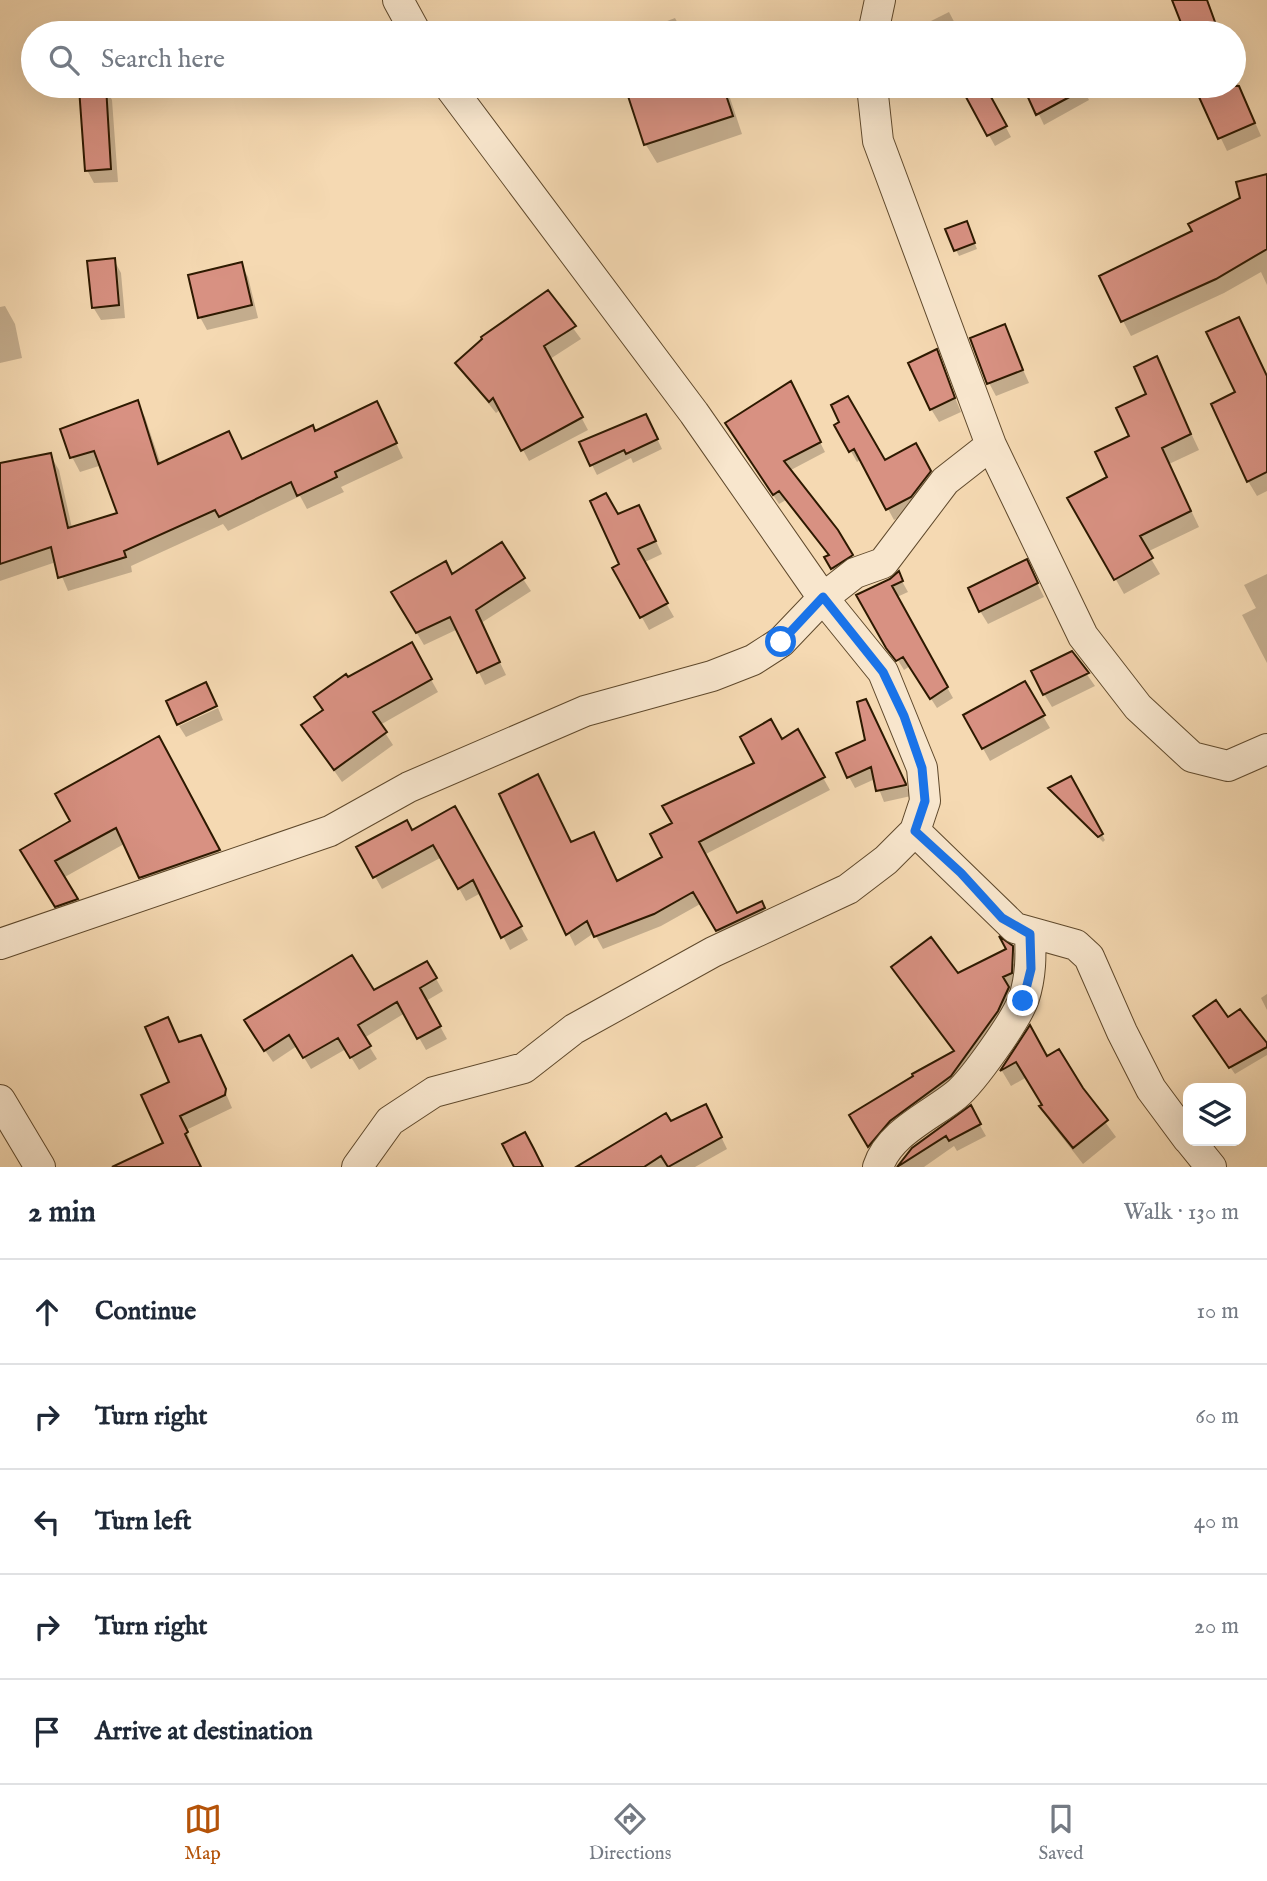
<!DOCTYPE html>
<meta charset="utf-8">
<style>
:root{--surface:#fff;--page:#f6f6f7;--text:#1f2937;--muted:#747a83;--line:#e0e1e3;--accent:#b45309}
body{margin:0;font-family:"IM FELL English",serif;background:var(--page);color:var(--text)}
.controls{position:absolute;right:21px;bottom:21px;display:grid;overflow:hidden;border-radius:14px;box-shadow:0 7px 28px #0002}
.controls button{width:63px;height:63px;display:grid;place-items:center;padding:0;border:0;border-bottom:2px solid var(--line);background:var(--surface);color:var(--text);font:35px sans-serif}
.stop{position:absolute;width:21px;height:21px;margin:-16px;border:5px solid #1a73e8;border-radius:50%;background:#fff}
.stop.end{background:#1a73e8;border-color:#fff;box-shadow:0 2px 7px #0008}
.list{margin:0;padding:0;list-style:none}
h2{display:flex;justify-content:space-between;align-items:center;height:91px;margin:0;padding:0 28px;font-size:30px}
h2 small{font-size:23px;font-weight:400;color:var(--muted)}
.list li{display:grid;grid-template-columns:46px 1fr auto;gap:21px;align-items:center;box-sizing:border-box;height:105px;padding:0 28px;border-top:2px solid var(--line)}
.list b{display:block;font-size:26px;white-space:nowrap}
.list em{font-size:23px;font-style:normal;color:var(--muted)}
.icon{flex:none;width:38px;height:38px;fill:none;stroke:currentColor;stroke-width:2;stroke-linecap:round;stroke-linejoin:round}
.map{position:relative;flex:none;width:1267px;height:1167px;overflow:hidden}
.search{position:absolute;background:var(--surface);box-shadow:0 7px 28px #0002;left:21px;right:21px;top:21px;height:77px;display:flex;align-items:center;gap:18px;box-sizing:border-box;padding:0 24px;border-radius:38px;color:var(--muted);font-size:26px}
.sheet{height:616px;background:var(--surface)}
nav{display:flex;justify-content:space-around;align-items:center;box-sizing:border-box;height:98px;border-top:2px solid var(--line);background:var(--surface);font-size:19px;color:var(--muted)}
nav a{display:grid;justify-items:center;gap:4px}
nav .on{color:var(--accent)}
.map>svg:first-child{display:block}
</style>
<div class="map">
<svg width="1267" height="1167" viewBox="0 0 1267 1167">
<rect width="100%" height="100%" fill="#f5d9b2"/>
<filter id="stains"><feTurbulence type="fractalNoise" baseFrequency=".00286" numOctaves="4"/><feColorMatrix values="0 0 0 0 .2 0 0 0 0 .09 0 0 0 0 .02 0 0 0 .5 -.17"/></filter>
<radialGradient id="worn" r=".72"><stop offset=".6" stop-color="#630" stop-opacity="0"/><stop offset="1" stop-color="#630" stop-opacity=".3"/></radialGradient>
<!-- shadow -->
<path fill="#0003" d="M949 12 960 33H927L923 25Z
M675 18 683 33H636Z
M1234 74 1261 136 1227 151 1196 86H1234Z
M653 86H726L742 134 657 163 646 145 629 94Z
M962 86H984L1011 137 995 146Z
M1044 86H1082L1089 100 1044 125 1029 94Z
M105 87 112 100 118 182 94 183 87 170Z
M1267 176V285L1261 272 1224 293 1131 336 1123 321 1194 232 1242 199Z
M969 229 977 249 959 256 956 250Z
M114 260 121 273 125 318 101 320 93 307Z
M241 264 248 277 258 318 207 330 200 317Z
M547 293 581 339 550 359 588 430 529 461 501 409 496 413 457 364Z
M5 306 15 324 22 358 0 363V307Z
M1004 327 1029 383 996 396 989 383Z
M936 352 961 412 939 422 931 409Z
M1156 358 1199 450 1169 464 1199 527 1147 552 1160 574 1124 594 1070 498 1109 478 1131 437 1148 395Z
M1267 387V491L1257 496 1248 481Z
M795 393 825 452 789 471 837 531 857 566 838 578 827 558 830 556 786 500 779 504 732 433Z
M137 403 145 417 161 465 243 460 315 433 384 417 403 458 341 487 344 492 307 509 300 496 228 531 223 524 131 566 132 572 68 591 56 562 0 581V465L50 455 59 470 72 528 119 514 102 465 80 472 72 457Z
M842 422 885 462 922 456 936 483 917 508 894 520 861 459 857 462 836 425Z
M651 426 662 449 633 463 631 458 597 475 592 465Z
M617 517 646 520 662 554 643 563 674 617 649 630 614 568 622 564Z
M898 574 908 592 897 597 953 698 937 708 910 666 904 670 858 595Z
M1267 574V663L1242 615 1256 608 1244 585Z
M1033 575 1044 597 988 624 980 611Z
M453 576 523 579 531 591 481 623 506 675 485 685 458 629 424 645 393 593Z
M411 644 438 692 380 725 393 745 342 782 303 726 324 711 347 679Z
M1072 653 1095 686 1052 707 1044 694Z
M1024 684 1050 728 990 761 965 716Z
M218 708 223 720 186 737 179 726Z
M872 712 911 796 884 802 875 779 855 788 849 777 839 754 867 741Z
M797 732 830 790 704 855 737 915 761 904 768 916 725 943 702 903 661 926 603 949 594 933 575 946 502 795 571 844 617 883 664 858 674 824Z
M167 754 227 867 150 893 124 844 63 878 85 915 65 922 23 851 72 822Z
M1071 778 1105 840 1103 842 1051 789Z
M455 808 528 940 510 950 481 893 466 901 442 857 382 889 359 848 412 832Z
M1014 952 1020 962 1016 1004 967 1081 878 1160 851 1115 955 1053 893 968 958 975 1010 961 1014 964Z
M427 963 443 991 426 1001 447 1039 426 1050 405 1013 364 1038 377 1059 359 1070 346 1049 311 1069 297 1046 273 1062 253 1033 373 992Z
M1267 994V1010L1261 998Z
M1227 1019 1267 1047V1055L1235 1074 1201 1026Z
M1030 1029 1047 1059 1081 1089 1116 1137 1083 1164 1051 1123 1027 1077 1011 1086 1002 1071Z
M179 1043 208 1051 232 1108 186 1130 200 1167H116L166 1144Z
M970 1108 986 1136 957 1151 954 1146 924 1167H900L914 1149Z
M666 1115 670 1123 712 1118 727 1149 695 1167H580Z"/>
<!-- building -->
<path fill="#d89182" stroke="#2d1900" stroke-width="2" d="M1172 0H1207L1219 33H1185Z
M106 86 111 169 85 171 79 88Z
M649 86H723L733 116 644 145 627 93Z
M960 86H985L1007 126 987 136Z
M1041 86H1090L1036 115 1026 93Z
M1194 86H1239L1255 123 1218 139Z
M1267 174V249L1216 279 1121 322 1099 276 1192 231 1188 224 1240 198 1236 182Z
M967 221 975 243 954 251 945 229Z
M115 258 119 305 92 308 87 261Z
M242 262 252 305 198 318 188 275Z
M548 290 576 326 544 346 583 417 521 451 493 398 489 402 455 363 482 339 481 337Z
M1239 317 1267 376V472L1247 482 1211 404 1235 392 1206 332Z
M1005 324 1023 370 987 384 970 338Z
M937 349 955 398 930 410 908 363Z
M1157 356 1191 434 1162 448 1191 511 1140 536 1153 558 1114 580 1067 498 1107 477 1095 452 1129 436 1116 408 1146 394 1134 367Z
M791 381 821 442 784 461 838 530 853 555 831 569 824 557 829 555 779 491 773 495 725 423Z
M848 396 885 460 916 443 931 471 911 497 886 510 854 449 849 452 834 425 839 422 831 405Z
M138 400 158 464 229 431 242 459 313 425 315 431 377 401 397 443 335 472 337 477 297 496 291 482 219 517 215 510 124 551 126 557 58 578 51 547 0 564V463L51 453 68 528 117 513 94 451 70 458 60 429Z
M646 414 658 439 626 454 624 450 590 466 579 442Z
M606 493 618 514 639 505 656 541 638 549 668 603 640 618 612 568 619 564 590 501Z
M502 542 525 578 476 610 500 662 477 673 450 617 416 633 391 592 446 561 452 574Z
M1027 559 1038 583 979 612 968 588Z
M899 571 903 581 892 586 948 687 930 699 903 657 896 661 886 648 856 595 890 579Z
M412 642 432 679 373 712 387 732 334 770 301 725 323 710 314 697 346 674 348 677Z
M1072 651 1089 673 1043 695 1031 671Z
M1025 681 1045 715 982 749 963 715Z
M206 682 217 706 177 725 166 701Z
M866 699 906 784V785L876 791 871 767 847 778 836 753 865 740 857 702Z
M771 719 782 739 798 729 825 777 699 842 737 913 762 901 765 908 716 931 693 892 654 914 594 937 587 921 566 935 499 794 538 774 571 842 594 832 617 881 662 857 650 834 672 823 662 806 754 763 740 737Z
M159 736 220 850 139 878 116 828 55 861 78 899 55 907 20 850 70 821 55 794Z
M1071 776 1103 834 1098 837 1048 788Z
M455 806 522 926 501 938 473 880 458 889 433 845 373 878 356 847 407 820 412 830Z
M999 936 1013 946V950L1012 973 1003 977 1009 987 998 1011 951 1076 890 1121 868 1147 849 1115 913 1076 912 1074 954 1051 891 967 931 937 958 973 1006 949Z
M352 955 374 990 427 961 437 978 420 988 441 1026 417 1039 397 1002 358 1025 371 1046 350 1058 338 1038 303 1058 289 1035 264 1051 244 1020Z
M1216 1000 1228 1017 1240 1009 1267 1043V1047L1229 1068 1193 1016Z
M168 1017 179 1042 201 1035 226 1089 225 1095 180 1116 188 1132 185 1134 201 1167H112L163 1143 141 1095 169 1082 145 1027Z
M1030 1025 1047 1056 1059 1049 1083 1088 1108 1120 1073 1148 1039 1106 1042 1105 1016 1062 1000 1071Z
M706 1104 722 1137 668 1167 661 1156 644 1167H576L666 1113 671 1121Z
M971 1105 981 1124 949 1141 946 1136 897 1167 912 1148Z
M525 1132 534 1149 543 1167H514L502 1144Z"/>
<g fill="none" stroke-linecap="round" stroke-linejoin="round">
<!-- minor casing -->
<g stroke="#5f492c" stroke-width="32">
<path id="minor" d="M398 0 416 33
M873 33 880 0
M872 86 878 141 991 445 1083 636 1138 707 1192 757 1228 766 1267 749
M915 831 1015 928 1076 945 1089 957 1122 1032 1151 1089 1188 1139
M0 944 330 831 409 787 585 711 712 676 753 660 781 642 823 598 855 573 883 563 945 481 991 445
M0 1100 40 1167
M1190 1141 1211 1167
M357 1167 390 1121 434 1092 524 1068 574 1029 713 952 848 889 886 860 915 831 925 801 922 768 883 672 823 598 694 413 449 86
M878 1167C889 1133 930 1116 956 1095 973 1081 1017 1019 1024 998 1031 976 1031 956 1030 934"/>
</g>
<!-- minor -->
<use href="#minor" stroke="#f8e6cd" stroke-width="30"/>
</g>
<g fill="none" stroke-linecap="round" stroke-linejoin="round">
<!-- route -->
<path stroke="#1a73e8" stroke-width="9" d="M781 642 823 597 883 672 904 716 922 768 925 801 915 831 961 873 1002 918 1030 934 1031 969 1023 1001"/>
</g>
<rect width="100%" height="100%" filter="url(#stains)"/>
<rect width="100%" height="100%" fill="url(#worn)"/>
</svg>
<div class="controls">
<button><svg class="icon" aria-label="layers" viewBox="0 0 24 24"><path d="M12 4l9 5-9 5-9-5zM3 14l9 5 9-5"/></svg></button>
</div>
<div class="stop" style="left:781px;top:642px"></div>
<div class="stop end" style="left:1023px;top:1001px"></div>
<div class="search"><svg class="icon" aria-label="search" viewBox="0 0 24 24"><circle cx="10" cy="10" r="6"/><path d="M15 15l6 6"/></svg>Search here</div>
</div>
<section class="sheet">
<h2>2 min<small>Walk · 130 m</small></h2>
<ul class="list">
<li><svg class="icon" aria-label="ahead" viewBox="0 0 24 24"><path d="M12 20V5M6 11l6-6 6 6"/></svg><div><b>Continue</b></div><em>10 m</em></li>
<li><svg class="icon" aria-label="right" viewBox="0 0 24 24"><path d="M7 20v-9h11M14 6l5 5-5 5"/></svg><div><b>Turn right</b></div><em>60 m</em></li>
<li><svg class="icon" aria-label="left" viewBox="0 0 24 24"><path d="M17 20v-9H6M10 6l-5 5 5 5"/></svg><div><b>Turn left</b></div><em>40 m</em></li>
<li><svg class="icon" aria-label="right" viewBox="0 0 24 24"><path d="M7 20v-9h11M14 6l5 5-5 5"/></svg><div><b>Turn right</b></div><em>20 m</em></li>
<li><svg class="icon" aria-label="arrive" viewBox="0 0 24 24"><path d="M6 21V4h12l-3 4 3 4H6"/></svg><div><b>Arrive at destination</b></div></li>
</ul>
</section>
<nav>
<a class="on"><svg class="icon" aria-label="map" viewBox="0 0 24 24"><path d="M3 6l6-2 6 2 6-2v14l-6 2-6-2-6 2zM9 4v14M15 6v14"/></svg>Map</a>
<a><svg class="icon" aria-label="directions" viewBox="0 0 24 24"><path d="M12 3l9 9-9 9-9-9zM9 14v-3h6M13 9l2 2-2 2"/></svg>Directions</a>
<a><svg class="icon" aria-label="saved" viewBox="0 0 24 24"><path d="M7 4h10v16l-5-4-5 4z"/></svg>Saved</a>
</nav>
